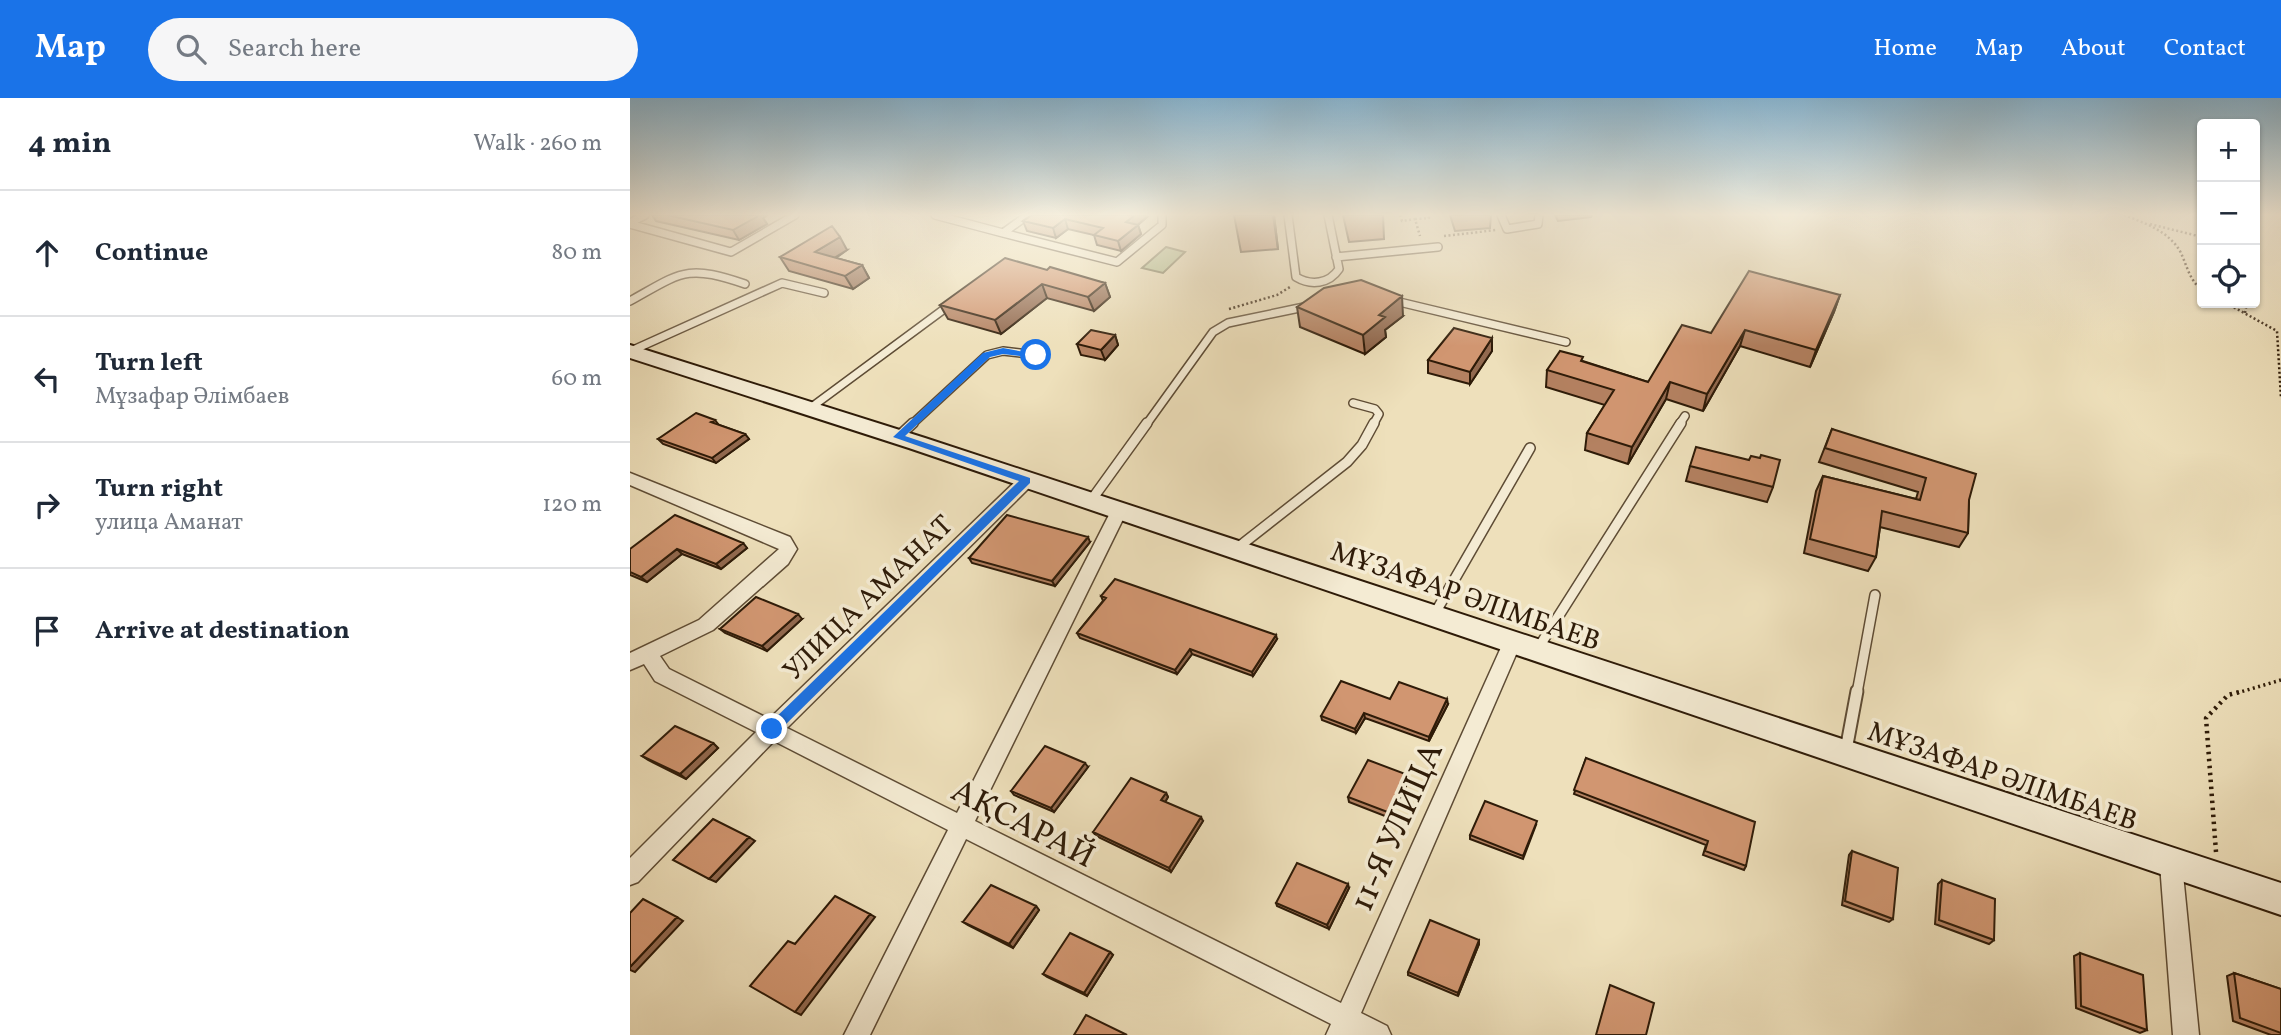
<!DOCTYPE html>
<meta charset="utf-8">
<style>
:root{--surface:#fff;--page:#f6f6f7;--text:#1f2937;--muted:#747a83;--line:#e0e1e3;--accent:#1a73e8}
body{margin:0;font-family:Vollkorn,serif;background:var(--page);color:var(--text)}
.controls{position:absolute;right:21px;top:21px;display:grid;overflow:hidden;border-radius:7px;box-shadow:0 2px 5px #0004}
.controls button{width:63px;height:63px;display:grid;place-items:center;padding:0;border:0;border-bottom:2px solid var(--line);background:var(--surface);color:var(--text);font:35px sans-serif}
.stop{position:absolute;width:21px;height:21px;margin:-16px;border:5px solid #1a73e8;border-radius:50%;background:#fff}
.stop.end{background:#1a73e8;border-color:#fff;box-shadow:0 2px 7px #0008}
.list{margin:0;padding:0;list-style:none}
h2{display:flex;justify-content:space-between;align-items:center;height:91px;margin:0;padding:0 28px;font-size:30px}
h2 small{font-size:23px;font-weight:400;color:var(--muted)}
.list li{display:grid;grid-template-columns:46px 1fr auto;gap:21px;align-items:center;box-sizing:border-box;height:126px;padding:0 28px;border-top:2px solid var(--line)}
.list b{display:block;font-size:26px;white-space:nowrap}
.list p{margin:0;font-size:23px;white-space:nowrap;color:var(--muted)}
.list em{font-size:23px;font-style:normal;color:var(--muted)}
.icon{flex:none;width:38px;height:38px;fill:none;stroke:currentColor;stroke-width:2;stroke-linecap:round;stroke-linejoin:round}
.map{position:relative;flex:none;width:1651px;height:937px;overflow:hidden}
header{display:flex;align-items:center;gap:42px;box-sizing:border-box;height:98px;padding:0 35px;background:var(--accent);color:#fff}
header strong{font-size:33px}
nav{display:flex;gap:38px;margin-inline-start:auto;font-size:24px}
.search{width:490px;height:63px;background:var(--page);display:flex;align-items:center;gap:18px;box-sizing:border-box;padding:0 24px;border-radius:38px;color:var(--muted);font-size:26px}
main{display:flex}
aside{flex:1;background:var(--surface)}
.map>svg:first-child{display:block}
</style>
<header>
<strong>Map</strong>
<div class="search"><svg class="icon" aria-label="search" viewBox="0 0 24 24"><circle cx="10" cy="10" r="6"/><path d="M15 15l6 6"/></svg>Search here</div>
<nav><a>Home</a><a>Map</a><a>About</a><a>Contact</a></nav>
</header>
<main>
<aside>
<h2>4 min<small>Walk · 260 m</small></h2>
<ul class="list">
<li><svg class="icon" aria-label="ahead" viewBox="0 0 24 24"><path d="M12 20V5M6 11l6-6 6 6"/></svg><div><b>Continue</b></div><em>80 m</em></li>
<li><svg class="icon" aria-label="left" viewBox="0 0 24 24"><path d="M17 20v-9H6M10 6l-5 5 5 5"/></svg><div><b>Turn left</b><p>Мұзафар Әлімбаев</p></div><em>60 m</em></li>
<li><svg class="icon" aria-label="right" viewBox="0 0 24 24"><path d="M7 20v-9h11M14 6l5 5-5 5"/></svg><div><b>Turn right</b><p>улица Аманат</p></div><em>120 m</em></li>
<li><svg class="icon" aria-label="arrive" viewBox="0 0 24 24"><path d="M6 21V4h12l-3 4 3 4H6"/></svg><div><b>Arrive at destination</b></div></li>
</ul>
</aside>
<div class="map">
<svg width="1651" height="937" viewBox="0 0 1651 937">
<rect width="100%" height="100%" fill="#eee0bb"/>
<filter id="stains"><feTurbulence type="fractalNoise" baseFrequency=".00286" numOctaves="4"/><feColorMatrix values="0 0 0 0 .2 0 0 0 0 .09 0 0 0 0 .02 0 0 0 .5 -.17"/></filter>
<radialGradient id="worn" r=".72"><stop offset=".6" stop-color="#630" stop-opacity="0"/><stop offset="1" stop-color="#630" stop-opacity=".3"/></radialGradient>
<!-- green -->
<path fill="#b5c393" stroke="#726f4e" stroke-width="2" d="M536 149 555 154 533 175 512 170Z"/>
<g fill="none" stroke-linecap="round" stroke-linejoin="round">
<!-- lane-far2 casing -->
<g stroke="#5e4c35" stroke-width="10">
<path id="lane-far2" d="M305 117 373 135
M398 117 373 135 487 164 532 127V117
M658 117 666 179C681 188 699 186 709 171L698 117
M871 117 877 131 908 126 909 117
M0 125 15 117
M0 126 101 154 165 117
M706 159 808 149
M761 202 936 244
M0 203C52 174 56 166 115 186
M1 253 152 185 194 195
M723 305 745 311 749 316 743 327
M179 311 321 206
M281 327 357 257 373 253 406 257
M516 327 583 234 598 225 679 208
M1049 327 1055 318"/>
</g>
<!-- lane-far1 casing -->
<g stroke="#5e4c35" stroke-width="12">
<path id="lane-far1" d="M268 339 283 325
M460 404 517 325
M606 451 717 364 732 347 744 325
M804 517 900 350
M907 552 1051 325
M1227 595 1245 497"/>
</g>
<!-- lane casing -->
<g stroke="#5e4c35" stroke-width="15">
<path id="lane" d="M1216 652 1227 593"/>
</g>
<!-- street casing -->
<g stroke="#5e4c35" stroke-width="3">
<path id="street" d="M0 375 160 439 167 451 158 466 83 532 30 558 39 571 139 621 391 378H403L405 382 403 386 157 630 327 715 481 413 489 407 495 409 497 413 345 723 711 905 873 545 875 540 882 537 889 540 891 545 731 915 757 928 761 937H696L701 926 336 741 240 937H214L318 732 144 643 8 784 0 787V760L126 634 25 583 14 566 0 572V555L69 522 149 451 0 387Z
M1541 755 1549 758 1552 766 1569 937H1543L1530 766 1533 758Z"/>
</g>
<!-- secondary casing -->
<g stroke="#2e1b08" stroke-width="4">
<path id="secondary" d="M0 247 295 340 1651 785V817L279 350 0 260Z"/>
</g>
<!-- path-far2 -->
<path stroke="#2e1b08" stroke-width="2.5" stroke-dasharray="2 2.5" stroke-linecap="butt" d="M770 117 772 123 785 121 790 138
M1494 117C1515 125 1538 133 1550 153 1557 167 1559 182 1572 192
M785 121 799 120 798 117
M1520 126 1572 139
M814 138 866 132
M1625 153 1628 154 1625 170
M1596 205 1647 233 1651 300
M599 211 647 197 660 189
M1615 215 1617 205"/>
<!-- path-far1 -->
<path stroke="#2e1b08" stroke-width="3.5" stroke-dasharray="2 3.5" stroke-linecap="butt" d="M1607 595 1651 582"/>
<!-- path -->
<path stroke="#2e1b08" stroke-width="4.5" stroke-dasharray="2.5 4.5" stroke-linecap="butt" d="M1586 754 1576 620 1598 597 1613 593"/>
<!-- lane-far2 -->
<use href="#lane-far2" stroke="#f4ebd3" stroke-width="7"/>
<!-- lane-far1 -->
<use href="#lane-far1" stroke="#f4ebd3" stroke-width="9"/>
<!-- lane -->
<use href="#lane" stroke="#f4ebd3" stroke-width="11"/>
<!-- street -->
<use href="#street" fill="#f4ebd3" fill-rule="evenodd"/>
<!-- secondary -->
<use href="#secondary" fill="#f4ebd3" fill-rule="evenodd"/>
</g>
<!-- wall -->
<path fill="#b48161" stroke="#2e1b08" stroke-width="2" d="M22 117H137L133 120 137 126 109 142 26 123Z
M402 117 517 119 508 127 511 136 491 153 467 147 464 137 438 131 426 140 397 133 393 123Z
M604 117H644L648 151 611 154Z
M713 117H753L754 141 719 144Z
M820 117H861L860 130 825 133Z
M925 117H962L961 119 928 123Z
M217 152 206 160 232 167 239 180 223 191 159 173 150 159Z
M417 172 475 185 480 199 464 213 417 200 371 236 318 221 310 207Z
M1210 197 1204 214 1180 269 1110 248 1073 313 1036 301 998 366 955 352 957 335 975 307 916 289 917 272 953 263 1018 284 1081 235Z
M667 209 773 218 755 232 756 239 735 256 670 229Z
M485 237 488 247 475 262 451 257 447 246Z
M862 240V253L840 286 798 275V262Z
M85 322 89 327 115 336 119 341 86 365 33 346 28 341Z
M1202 331 1339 402 1338 435 1329 449 1250 429 1246 459 1238 473 1174 455 1186 393 1193 378 1286 401 1288 394 1189 364Z
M1130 360 1143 389 1137 404 1056 383 1060 368 1119 362Z
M460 444 425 488 342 465 339 460Z
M113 445 117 450 91 471 52 456 17 484 0 477V451Z
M471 498 647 541 623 578 562 556 547 576 450 540 447 535 473 503Z
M172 521 137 553 95 535 90 531Z
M760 601 818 606 799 643 735 620 726 635 692 622 691 618Z
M83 645 88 650 56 681 18 662 12 658Z
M956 660 1116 768 1114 772 1073 757 1076 747 944 696Z
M458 669 424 714 384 697 381 693Z
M779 682 760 720 719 704 718 699Z
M536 695 538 699 535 704 573 723 541 774 466 738 463 734Z
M906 727 893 761 840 741V737Z
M1222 753 1263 821 1259 824 1212 807 1219 757Z
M1312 782 1364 842 1359 846 1305 826 1308 786Z
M719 790 699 831 647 808 646 805Z
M406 808 409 812 383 850 338 827 333 824Z
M849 842V846L828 898 778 877V874Z
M480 854 483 857 457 898 417 879 413 876Z
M1450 855 1517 932 1510 935 1446 910 1444 858Z
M1604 875 1651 891V937H1641L1603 923 1597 878Z"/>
<!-- shaded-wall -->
<path fill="#92694f" stroke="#2e1b08" stroke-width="2" d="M122 117H137L133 120 137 126 109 142 103 132Z
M505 117H516L517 119 499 134 496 124Z
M643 117H644L648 151Z
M435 121 438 131 426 140 423 130Z
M508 127 511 136 491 153 488 143Z
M210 139 217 152 193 167 185 154Z
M232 167 239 180 223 191 215 178Z
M475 185 480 199 464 213 458 199Z
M412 186 417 200 371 236 365 222Z
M1210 197 1204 214 1180 269 1186 252Z
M772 198 773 218 755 232 756 239 735 256 733 237 749 217Z
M1115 232 1110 248 1073 313 1077 296Z
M485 237 488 247 475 262 471 252Z
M862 240V253L840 286V274Z
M1040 284 1036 301 998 366 1002 349Z
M115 336 119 341 86 365 82 360Z
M458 439 460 444 425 488 422 483Z
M113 445 117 450 91 471 86 466Z
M47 451 52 456 17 484 11 479Z
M168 516 172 521 137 553 132 548Z
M646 537 647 541 623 578 622 574Z
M560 551 562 556 547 576 545 572Z
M817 601 818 606 799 643V639Z
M734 615 735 620 726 635 725 631Z
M83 645 88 650 56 681 50 676Z
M455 665 458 669 424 714 421 710Z
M778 677 779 682 760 720V715Z
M536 695 538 699 534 706 531 702Z
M571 719 573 723 541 774 539 770Z
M119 739 125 743 86 784 79 781Z
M718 786 719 790 699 831 697 827Z
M406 808 409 812 383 850 379 846Z
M240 816 245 819 171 917 165 914Z
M47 819 53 823 5 874 0 872V869Z
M849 842V846L828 898V895Z
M480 854 483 857 457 898 454 895Z"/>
<!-- building -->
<path fill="#d19671" stroke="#2e1b08" stroke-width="2" d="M37 117H130L103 132Z
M402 117H505L496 124 508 127 488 143 464 137 473 130 435 121 423 130 393 123Z
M202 128 210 139 185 154 232 167 215 178 150 159Z
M375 160 417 172 420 169 475 185 458 199 412 186 365 222 310 207Z
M1119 173 1210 197 1186 252 1115 232 1077 296 1040 284 1002 349 957 335 984 292 917 272 930 253 953 259 951 263 1018 284 1052 227 1081 235Z
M731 182 772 198 749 217 755 219 733 237 667 209 694 190Z
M824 230 862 240 840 274 798 262Z
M461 232 485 237 471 252 447 246Z
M66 315 85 322 81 324 115 336 82 360 28 341Z
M1202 331 1346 376 1339 402 1338 435 1252 413 1246 459 1180 441 1193 378 1290 402 1296 380 1195 350Z
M1066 349 1119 362 1121 358 1130 360 1131 357 1150 362 1143 389 1060 368Z
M45 417 113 445 86 466 47 451 11 479 0 474V451Z
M377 417 458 439 422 483 339 460Z
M485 481 646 537 622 574 560 551 545 572 447 535 476 500 471 498Z
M126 499 168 516 132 548 90 531Z
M711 583 760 601 769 584 817 601 799 639 734 615 725 631 691 618Z
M45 628 83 645 50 676 12 658Z
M415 648 455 665 421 710 381 693Z
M956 660 1125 724 1116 768 1075 753 1078 743 944 692Z
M738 662 778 677 760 715 718 699Z
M501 680 536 695 531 702 571 719 539 770 463 734Z
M855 703 907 723 893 758 840 737Z
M83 721 119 739 79 781 43 762Z
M1222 753 1268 770 1263 821 1215 803Z
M667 765 718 786 697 827 646 805Z
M1312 782 1365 801 1364 842 1309 822Z
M361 787 406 808 379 846 333 824Z
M205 798 240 816 165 914 120 888 158 843 165 846Z
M13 801 47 819 0 869V815Z
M800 822 849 842 828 895 778 874Z
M440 835 480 854 454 895 413 876Z
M1450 855 1513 877 1517 932 1451 908Z
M1604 875 1651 891V935L1610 920Z
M980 887 1024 905 1016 937H966Z
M456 917 497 937H444Z"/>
<!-- sky -->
<linearGradient id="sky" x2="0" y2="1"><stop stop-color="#89b7d4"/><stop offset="0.47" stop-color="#f7f1e0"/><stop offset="1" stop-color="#f7f1e0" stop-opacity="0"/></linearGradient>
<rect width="1651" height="248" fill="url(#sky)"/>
<!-- route -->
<path fill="#1a73e8" d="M373 250 411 257 406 260 373 256 360 259 275 338 400 380V385L147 635H138V627L389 383 263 339 353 255Z"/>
<g text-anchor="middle" stroke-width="7" stroke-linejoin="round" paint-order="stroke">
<!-- street labels -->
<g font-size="28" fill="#2e1b08" stroke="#f4ebd3">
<text transform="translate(836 497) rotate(19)" y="10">МҰЗАФАР ӘЛІМБАЕВ</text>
<text transform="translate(237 499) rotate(-44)" y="10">УЛИЦА АМАНАТ</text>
<text transform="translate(1373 677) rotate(19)" y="10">МҰЗАФАР ӘЛІМБАЕВ</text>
</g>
<!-- near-street labels -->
<g font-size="33" fill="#2e1b08" stroke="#f4ebd3">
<text transform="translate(394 724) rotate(27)" y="12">АҚСАРАЙ</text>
<text transform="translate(765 728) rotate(-66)" y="12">11-Я УЛИЦА</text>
</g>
</g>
<rect width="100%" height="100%" filter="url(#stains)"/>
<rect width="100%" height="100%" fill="url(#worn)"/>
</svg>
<div class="controls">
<button>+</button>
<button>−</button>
<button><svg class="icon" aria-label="locate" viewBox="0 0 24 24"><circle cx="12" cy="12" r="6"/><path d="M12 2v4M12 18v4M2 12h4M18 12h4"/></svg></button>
</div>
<div class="stop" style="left:406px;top:257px"></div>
<div class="stop end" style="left:142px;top:631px"></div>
</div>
</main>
